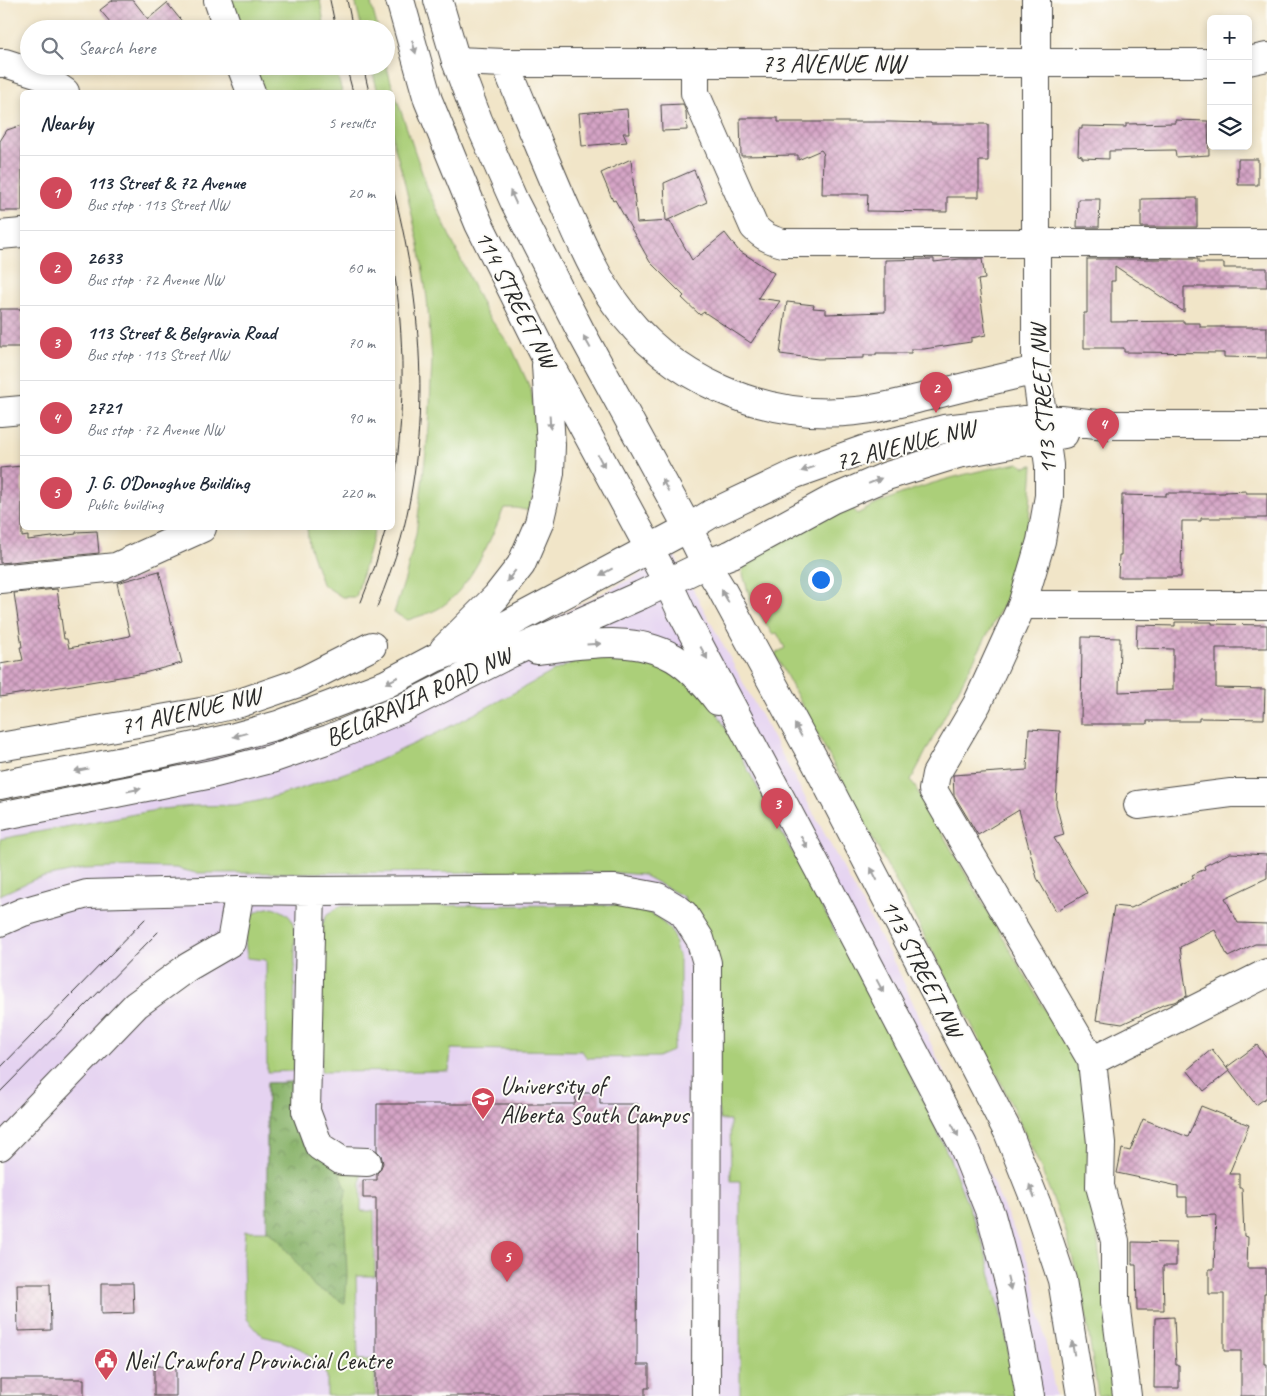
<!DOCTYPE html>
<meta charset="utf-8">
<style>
:root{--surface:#fff;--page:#f2f2f3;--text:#1f2937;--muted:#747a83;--line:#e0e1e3;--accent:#d1495b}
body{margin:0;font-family:Caveat,sans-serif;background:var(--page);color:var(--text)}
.controls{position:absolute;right:15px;top:15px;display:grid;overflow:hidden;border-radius:8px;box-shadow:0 2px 8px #0003}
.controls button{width:45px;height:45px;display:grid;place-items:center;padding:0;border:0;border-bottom:1px solid var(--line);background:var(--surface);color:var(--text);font:25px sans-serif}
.you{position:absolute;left:820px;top:579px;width:18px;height:18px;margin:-12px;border:4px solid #fff;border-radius:50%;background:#1a73e8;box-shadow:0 0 0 8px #1a73e833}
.badge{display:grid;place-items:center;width:32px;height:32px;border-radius:50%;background:var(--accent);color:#fff;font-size:16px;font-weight:700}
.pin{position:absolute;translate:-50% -41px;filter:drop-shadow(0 1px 2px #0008)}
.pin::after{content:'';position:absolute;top:26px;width:18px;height:15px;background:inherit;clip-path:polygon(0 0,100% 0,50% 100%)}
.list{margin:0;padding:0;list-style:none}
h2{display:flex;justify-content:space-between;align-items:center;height:65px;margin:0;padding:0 20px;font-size:21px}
h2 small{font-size:16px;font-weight:400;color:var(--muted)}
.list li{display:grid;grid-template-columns:32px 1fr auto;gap:15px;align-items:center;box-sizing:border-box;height:75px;padding:0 20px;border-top:1px solid var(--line)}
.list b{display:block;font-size:19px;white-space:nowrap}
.list p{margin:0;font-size:16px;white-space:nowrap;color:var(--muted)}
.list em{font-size:16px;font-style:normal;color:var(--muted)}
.icon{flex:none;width:28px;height:28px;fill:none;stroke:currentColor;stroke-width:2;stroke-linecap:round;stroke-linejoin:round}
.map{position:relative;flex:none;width:1267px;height:1396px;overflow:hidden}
.search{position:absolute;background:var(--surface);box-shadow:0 2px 8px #0003;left:20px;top:20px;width:375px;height:55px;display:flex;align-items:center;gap:12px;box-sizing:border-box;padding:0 18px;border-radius:28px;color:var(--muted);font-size:19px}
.panel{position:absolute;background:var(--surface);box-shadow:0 2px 8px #0003;left:20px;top:90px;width:375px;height:440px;border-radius:8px}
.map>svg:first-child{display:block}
</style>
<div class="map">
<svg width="1267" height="1396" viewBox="0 0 1267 1396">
<defs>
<pattern id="forest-crowns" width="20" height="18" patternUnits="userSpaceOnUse" patternTransform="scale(1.25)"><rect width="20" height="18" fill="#88b269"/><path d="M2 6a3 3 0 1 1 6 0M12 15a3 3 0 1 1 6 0" fill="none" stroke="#6f9157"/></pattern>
<pattern id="building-cross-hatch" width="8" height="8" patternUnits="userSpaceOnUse" patternTransform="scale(1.25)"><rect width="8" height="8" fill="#d5a4c6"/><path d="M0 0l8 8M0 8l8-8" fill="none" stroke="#ad86a1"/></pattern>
</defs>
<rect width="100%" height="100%" fill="#fdfcf7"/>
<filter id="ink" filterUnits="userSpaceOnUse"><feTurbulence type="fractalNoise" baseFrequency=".02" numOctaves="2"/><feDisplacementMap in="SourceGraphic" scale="10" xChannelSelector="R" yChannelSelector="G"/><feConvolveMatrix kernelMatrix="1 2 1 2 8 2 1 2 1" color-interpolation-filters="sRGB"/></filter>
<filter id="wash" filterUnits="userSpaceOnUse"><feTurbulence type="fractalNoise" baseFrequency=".0096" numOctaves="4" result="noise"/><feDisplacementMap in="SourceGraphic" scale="20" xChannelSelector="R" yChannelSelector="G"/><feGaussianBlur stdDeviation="1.12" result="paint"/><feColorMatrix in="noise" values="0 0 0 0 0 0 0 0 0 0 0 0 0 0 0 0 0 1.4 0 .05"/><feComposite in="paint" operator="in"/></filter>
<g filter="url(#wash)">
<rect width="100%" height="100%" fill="#f1e5c8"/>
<!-- built -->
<path fill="#e5d3f1" d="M675 556 899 972 1031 1268 1056 1396H0V806L26 802 353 721Z"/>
<!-- green -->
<path fill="#abcf79" stroke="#6b7d52" d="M225 0H320L325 29H235Z
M355 0H370L378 29H362Z
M386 64 391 82 428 190 486 313 512 348 531 390 540 446 530 511 516 508H504C491 539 470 588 441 607 432 613 419 616 408 620L394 613 405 579 416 534 429 427 432 360 427 298 419 245 403 176 393 141 392 92H378L371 66H386Z
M248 66H335L342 92H257Z
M1018 463 1025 467 1033 465 1029 520 1006 599 911 780 1084 1077 1099 1254 1107 1302 1118 1396H1098L1084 1302 1065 1229 1039 1164 993 1065 775 654 785 648 777 633 772 634 749 595 742 571 746 562 754 554 849 503 857 514C908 487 961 474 1018 463Z
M307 528H375L356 597H342L322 584 309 545Z
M605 655 658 662 711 701 844 948 917 1087 950 1159 984 1247 1006 1335 1015 1396H740V1181H731L730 1120H720L684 897 643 875 609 872 196 873 176 868 139 867 84 869 35 879 0 895V839L162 809 193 806 235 805 258 801 300 789 375 762 437 733 480 711 556 670 579 660Z
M616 905 639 909 658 917 673 933 676 949 680 960V1027L672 1051 658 1057 587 1058 582 1051 451 1049 449 1071 321 1072 322 925 327 914 341 906Z
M273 907C290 914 293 917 295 935L294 1071 267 1072 266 960 247 958 245 940 250 916 262 909Z
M293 1082 294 1118 304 1143 361 1172V1211H374L375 1276H356L358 1360H375V1396H327V1376L317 1363 301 1349 282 1341 262 1336 247 1319 244 1303 243 1258 245 1231H267V1083Z"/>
<!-- forest -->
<path fill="url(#forest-crowns)" stroke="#5a6e4a" d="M293 1082 294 1118 304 1143 339 1170 347 1190 344 1201 347 1276 345 1304 333 1296 315 1287 278 1239 267 1231V1083Z"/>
<g id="blocks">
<!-- building -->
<path fill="url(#building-cross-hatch)" d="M113 0H133L148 19 167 3 188 29H116L100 10Z
M683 104 686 112 687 130 662 131 661 105Z
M627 109 629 133H623L627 142 582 146 579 113Z
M740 118H778V122H890L931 123V124H988V161H979V197H947V212L867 211 868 194H822L823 155 824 154 821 150 798 160V155L741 156Z
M1175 120 1208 121 1209 155 1176 157 1175 150 1109 151V159L1082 158V156L1078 155 1079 129H1082V126L1126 127V124L1175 123Z
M22 125V211H0V141L7 130Z
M631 159 637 223 670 221 692 260 725 233 738 250 774 273 758 298 780 301 751 343 704 312 700 315 682 298 684 296 650 262 615 200 613 201 601 173Z
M1238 159H1258V185H1238Z
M694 170 707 202 666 221 664 183Z
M1197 198V227H1141V199Z
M1078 199H1100L1099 227H1077Z
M934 259V262L960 259H982L985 279 978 280 986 335 971 338V342L924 349H911V353H876V355H864V358L818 359 780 354 787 302 814 305 813 308 826 309V314L885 312V260Z
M1087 259H1198V263H1224V268H1267V287H1184V312L1115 266V281H1111V322L1184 321V323H1200V327H1267V358L1224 357V353L1124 352V348H1084V313H1087Z
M0 309H22V347H0Z
M22 466V537L28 536V540L76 534V532L97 531 99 553 0 563V468Z
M1246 491V493H1267V518H1201V521H1182L1181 577H1118L1119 555H1121L1122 495 1166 496V493H1225V492Z
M159 571 165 594H164L182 663 144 673 0 697V664L23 660 20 647H22L14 593 57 589 64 639H67L69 648 130 636 117 583Z
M1175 622H1212V624L1267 625V648H1216V688L1265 689 1264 719 1199 718V721H1147V724H1081L1082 637 1120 638 1119 692 1173 690V649L1136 648 1137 625 1175 626Z
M1029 729 1060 731 1056 804 1064 835 1054 838 1087 893 1056 911 1037 878 1019 810 978 835 954 795 953 775 1027 770Z
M1230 853 1267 855V878L1225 898 1238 923 1267 924V944H1255L1228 957 1215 930 1180 947 1187 996 1174 1002 1165 1004 1122 1024 1096 1020 1114 906 1131 908 1194 878 1192 875 1205 869 1204 866Z
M1257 1045 1267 1058V1097L1256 1105 1227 1067Z
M1212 1049 1229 1071 1204 1091 1187 1070Z
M576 1093H600V1104H638L637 1365H649V1388H645V1396H376V1198H363V1180H377V1173L380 1170 383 1163 381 1155 377 1151V1104H575Z
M1201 1106 1249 1125 1229 1174H1239V1188H1242L1244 1236 1248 1237 1247 1268H1266V1293H1264V1364H1267V1396H1241V1351H1224V1294H1209V1269H1214L1216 1215 1187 1216V1197H1178V1186L1117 1173 1122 1149 1130 1151 1143 1119 1188 1137Z
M1132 1242 1176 1243V1266H1163L1164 1310H1137L1136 1265H1132Z
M101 1283H133L134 1313 101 1314Z
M17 1284H50L51 1330 18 1331Z
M1174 1317 1176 1365H1179V1388H1154L1155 1318Z
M154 1366H176V1396H154Z
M0 1379H84V1396H0Z"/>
</g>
</g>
<g filter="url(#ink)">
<use href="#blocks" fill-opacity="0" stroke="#494743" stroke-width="1"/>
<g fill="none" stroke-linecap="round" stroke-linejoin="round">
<!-- minor casing -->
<g stroke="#494743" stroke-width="30">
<path id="minor" d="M218 0 228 29
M1036 0V370L1049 465V496L1041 541 1022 605 977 704 936 774 933 790 1092 1061 1101 1143 1100 1186 1115 1241V1302L1127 1396
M456 61 505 63H1211
M1248 61 1267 57
M0 63H5L39 74 65 92
M505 63C526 113 546 163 568 213 582 244 595 275 615 303 668 379 764 421 856 411 882 409 908 401 933 395 967 386 1002 378 1036 370
M695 63V93L754 227C763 236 770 240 783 243H1267
M241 66 251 92
M0 235 22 233
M0 412 22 410
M688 528 711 514 795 474 866 449 944 429 1043 418 1106 425H1267
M706 564 732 554 831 500 887 476 958 454 1064 434
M0 579 116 567 202 528
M1022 605H1267
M0 747 201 712 240 703 301 682 372 646
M1138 805 1231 793H1267
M311 891 306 1111 319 1146 342 1161 367 1162
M0 922 23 912 87 894 240 890 311 891 615 889 658 897 678 909 684 914 700 939 707 963 706 1396
M1092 1061 1267 973
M0 1146 136 1005 188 967 231 942 240 890"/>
</g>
<!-- major casing -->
<g stroke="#494743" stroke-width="30">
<path id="major" d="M400 0 428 100 479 224 545 356 668 583 681 611 830 891 963 1145 991 1215 1010 1286 1030 1396
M438 0 456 61 478 120 514 201 581 332 688 528 706 564 722 590 816 763 1008 1132 1037 1205 1062 1280 1081 1396
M444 649 496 597 521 565 539 523 545 497 550 473 551 445 546 365
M537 650C582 645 633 634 674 658 692 669 706 685 718 701
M0 785 159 754 231 738 278 725 386 684 435 658 467 646 688 528
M0 816 212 774 271 759 329 739 401 709 511 653 641 595 706 564"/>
</g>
<!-- minor -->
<use href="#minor" stroke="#fff" stroke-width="28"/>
<!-- major -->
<use href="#major" stroke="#fff" stroke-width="28"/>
<!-- tram -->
<path stroke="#2b2b2b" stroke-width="1" d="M330 0 336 29
M347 0 353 29
M346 66 353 92
M363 66 369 92
M392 258C406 338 405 417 392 497
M361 602 375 566 386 528
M377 607C386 585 394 562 401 539 432 423 422 299 392 184
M0 1068 145 919
M0 1092 158 932"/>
</g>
<!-- one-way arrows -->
<defs><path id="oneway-solid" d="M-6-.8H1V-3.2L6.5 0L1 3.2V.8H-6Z" transform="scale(1.25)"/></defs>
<g fill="#a0a0a0">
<use href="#oneway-solid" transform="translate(414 47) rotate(74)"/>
<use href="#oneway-solid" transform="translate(513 197) rotate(-115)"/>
<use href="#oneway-solid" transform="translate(587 342) rotate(-119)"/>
<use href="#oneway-solid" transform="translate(550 422) rotate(87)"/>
<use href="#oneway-solid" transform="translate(601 461) rotate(62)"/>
<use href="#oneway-solid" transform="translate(808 469) rotate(161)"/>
<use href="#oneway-solid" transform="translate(875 481) rotate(-23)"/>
<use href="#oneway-solid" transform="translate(665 485) rotate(-119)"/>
<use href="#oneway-solid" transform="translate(606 572) rotate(152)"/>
<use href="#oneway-solid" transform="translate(511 576) rotate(128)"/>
<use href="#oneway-solid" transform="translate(725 596) rotate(-119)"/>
<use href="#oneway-solid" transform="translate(594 644) rotate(-4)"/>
<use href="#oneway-solid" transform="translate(704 653) rotate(61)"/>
<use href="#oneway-solid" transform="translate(392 680) rotate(153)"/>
<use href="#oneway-solid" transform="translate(798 730) rotate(-119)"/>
<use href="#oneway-solid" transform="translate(240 735) rotate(165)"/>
<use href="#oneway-solid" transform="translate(81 770) rotate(169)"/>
<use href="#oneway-solid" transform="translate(134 790) rotate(-11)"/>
<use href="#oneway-solid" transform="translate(804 842) rotate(62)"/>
<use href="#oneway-solid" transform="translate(874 874) rotate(-117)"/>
<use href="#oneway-solid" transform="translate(880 986) rotate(62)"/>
<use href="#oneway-solid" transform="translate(955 1130) rotate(62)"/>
<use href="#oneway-solid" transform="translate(1032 1191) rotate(-112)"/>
<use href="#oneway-solid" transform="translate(1009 1283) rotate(76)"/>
<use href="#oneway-solid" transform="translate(1073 1348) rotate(-100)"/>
</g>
</g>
<!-- icons -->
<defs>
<g id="university-pin" transform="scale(1.25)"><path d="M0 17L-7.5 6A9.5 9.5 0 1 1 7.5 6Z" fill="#d1495b" stroke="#fdfcf7"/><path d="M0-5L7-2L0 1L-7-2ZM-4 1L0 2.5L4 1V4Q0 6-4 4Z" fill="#fff"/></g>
<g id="civic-pin" transform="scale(1.25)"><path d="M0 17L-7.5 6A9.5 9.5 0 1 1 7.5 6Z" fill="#d1495b" stroke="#fdfcf7"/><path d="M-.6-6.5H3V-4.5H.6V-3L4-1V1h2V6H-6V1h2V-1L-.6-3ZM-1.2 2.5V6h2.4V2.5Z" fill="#fff"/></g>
</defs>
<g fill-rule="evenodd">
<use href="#university-pin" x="483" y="1099"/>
<use href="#civic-pin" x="106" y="1360"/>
</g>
<g text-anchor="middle" stroke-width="4" stroke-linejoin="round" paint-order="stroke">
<!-- street labels -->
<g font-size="25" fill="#2b2b2b" stroke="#fdfcf7">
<text x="833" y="72">73 AVENUE NW</text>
<text transform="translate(517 299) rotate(63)" y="9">114 STREET NW</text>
<text transform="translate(1042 399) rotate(-94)" y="9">113 STREET NW</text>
<text transform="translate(905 444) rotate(-14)" y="9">72 AVENUE NW</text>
<text transform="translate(418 696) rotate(-25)" y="9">BELGRAVIA ROAD NW</text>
<text transform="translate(190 710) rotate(-13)" y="9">71 AVENUE NW</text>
<text transform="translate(923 968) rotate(63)" y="9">113 STREET NW</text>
</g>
<!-- poi labels -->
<g font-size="25" fill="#2b2b2b" stroke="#fdfcf7" text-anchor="start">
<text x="500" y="1094">University of<tspan x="500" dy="29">Alberta South Campus</tspan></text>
<text x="124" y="1369">Neil Crawford Provincial Centre</text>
</g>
</g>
</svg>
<div class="controls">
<button>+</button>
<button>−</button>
<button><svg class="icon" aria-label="layers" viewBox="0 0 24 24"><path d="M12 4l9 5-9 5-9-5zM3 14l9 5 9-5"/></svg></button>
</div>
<div class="you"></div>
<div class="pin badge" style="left:766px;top:624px">1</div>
<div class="pin badge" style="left:936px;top:413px">2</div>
<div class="pin badge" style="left:777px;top:829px">3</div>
<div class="pin badge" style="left:1103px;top:449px">4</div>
<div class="pin badge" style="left:507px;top:1282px">5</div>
<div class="search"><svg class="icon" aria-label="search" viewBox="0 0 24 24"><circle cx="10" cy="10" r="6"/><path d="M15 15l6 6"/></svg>Search here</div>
<section class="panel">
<h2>Nearby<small>5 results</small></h2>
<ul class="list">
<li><span class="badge">1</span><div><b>113 Street &amp; 72 Avenue</b><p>Bus stop · 113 Street NW</p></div><em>20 m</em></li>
<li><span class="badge">2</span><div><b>2633</b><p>Bus stop · 72 Avenue NW</p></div><em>60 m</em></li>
<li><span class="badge">3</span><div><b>113 Street &amp; Belgravia Road</b><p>Bus stop · 113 Street NW</p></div><em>70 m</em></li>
<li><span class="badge">4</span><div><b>2721</b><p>Bus stop · 72 Avenue NW</p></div><em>90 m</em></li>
<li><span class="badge">5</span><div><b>J. G. O'Donoghue Building</b><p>Public building</p></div><em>220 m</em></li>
</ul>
</section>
</div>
